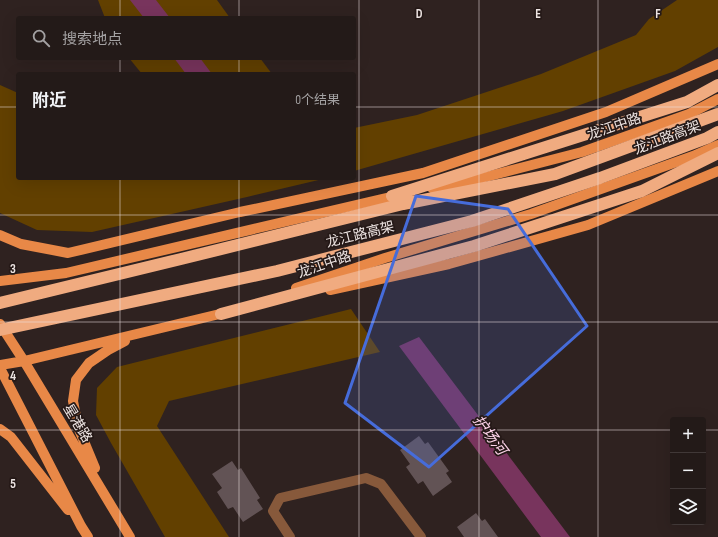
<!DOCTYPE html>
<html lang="zh">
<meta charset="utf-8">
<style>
:root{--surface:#231a18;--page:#2b2321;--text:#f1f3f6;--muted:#a3a1a2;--line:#403837}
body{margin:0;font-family:"Sofia Sans Condensed","Noto Sans SC",sans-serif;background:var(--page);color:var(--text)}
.controls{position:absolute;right:12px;bottom:12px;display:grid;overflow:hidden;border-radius:4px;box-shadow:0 4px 16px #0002}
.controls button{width:36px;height:36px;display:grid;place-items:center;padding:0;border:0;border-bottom:1px solid var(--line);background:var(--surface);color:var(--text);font:20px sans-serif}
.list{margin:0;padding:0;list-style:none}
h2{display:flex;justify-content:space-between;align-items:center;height:52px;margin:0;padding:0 16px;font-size:17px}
h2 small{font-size:13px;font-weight:400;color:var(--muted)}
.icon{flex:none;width:22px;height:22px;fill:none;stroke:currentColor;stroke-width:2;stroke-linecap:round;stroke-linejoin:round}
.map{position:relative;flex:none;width:718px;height:537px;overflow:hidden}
.search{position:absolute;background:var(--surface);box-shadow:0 4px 16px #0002;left:16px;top:16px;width:340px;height:44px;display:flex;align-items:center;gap:10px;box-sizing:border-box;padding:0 14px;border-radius:4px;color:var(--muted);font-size:15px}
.panel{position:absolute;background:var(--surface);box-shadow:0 4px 16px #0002;left:16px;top:72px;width:340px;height:108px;border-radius:4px}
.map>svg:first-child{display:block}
</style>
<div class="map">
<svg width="718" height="537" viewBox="0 0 718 537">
<rect width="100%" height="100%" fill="#2f2220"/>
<!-- green -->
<path fill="#624000" d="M98 0H217L230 18H105Z
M677 0H718V47L675 71 563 111 354 171V128L417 115 541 74 636 35 649 19Z
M129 58H260L272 74H142Z
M0 85 18 93V178H327L247 197 92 232 37 230 0 213Z
M351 309 380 352 169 401 157 426 229 537H165L111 443 96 415 97 388 117 367Z"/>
<!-- water -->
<path fill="#78345d" d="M130 0H156L170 18H144Z
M174 58H200L212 74H186Z
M419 337 570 537H541L399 346Z"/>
<!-- building -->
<path fill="#625355" d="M419 436 425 444 428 442 449 471 446 473 452 482 433 496 423 481 418 484 406 467 410 464 400 450Z
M232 461 238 470 241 468 260 498 257 500 263 509 243 522 233 507 228 509 217 492 222 488 212 474Z
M476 513 482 521 485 519 498 537H464L457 527Z"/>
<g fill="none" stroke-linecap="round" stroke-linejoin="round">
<!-- minor -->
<path stroke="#87593b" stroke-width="10" d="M290 537 273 511 280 498 366 478 381 484 421 537"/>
<!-- major -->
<path stroke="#e88847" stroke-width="10" d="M432 188 474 180 582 152 689 114 718 99
M0 235 21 244 68 253 240 212 423 173 606 112 718 64
M0 281 66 273 399 195
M296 288 385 258 531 214 693 156 718 145
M330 290 449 264 588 225 718 171
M0 324 24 361 130 537
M0 365 24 361 228 312
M0 368 81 526 88 537
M0 429 11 437 68 510
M95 468 78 427 73 401 76 380 89 363 108 350 125 341"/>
<!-- highway -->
<path stroke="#f0ab80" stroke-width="12" d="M392 196 687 102 718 85
M0 303 181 259 403 204 555 174 718 114
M221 314 474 246 642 191 718 153"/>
<!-- highway-bridge -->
<path stroke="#f0ab80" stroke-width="12" d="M0 330 277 271 472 221 600 178 707 138 718 132"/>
</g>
<!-- marked area -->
<path fill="#466cda" fill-opacity="0.2" stroke="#466cda" stroke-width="3" stroke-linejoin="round" d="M416 196 508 209 587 326 429 467 345 403Z"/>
<!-- grid -->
<path fill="none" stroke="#ece3e1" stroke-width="1" stroke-opacity="0.55" d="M120 0V18M239 0V18M359 0V537M479 0V537M598 0V537M120 58V74M239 58V74M0 107H18M354 107H718M120 178V537M239 178V537M0 215H718M0 322H718M0 430H673M703 430H718"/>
<g text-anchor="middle" stroke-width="3.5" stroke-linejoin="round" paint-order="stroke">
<!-- street labels -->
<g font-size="14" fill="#ece3e1" stroke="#251917">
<text transform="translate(614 126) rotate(-19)" y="5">龙江中路</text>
<text transform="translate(667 137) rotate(-21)" y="5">龙江路高架</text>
<text transform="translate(360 234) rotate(-14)" y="5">龙江路高架</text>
<text transform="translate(324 264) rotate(-19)" y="5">龙江中路</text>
<text transform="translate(78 423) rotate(59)" y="5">星港路</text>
</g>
<!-- water labels -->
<g font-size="15" font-style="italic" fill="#fed4ea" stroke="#251917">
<text transform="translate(490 435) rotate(53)" y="5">护场河</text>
</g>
</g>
<g font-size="13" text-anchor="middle" font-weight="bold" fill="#ece3e1" stroke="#251917" stroke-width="3.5" stroke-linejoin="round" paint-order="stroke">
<text x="419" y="18">D</text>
<text x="538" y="18">E</text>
<text x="658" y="18">F</text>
<text x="13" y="273">3</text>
<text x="13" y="380">4</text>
<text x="13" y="488">5</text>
</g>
</svg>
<div class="controls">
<button>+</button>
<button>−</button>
<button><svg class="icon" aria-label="layers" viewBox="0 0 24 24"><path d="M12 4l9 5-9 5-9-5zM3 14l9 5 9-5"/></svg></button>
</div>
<div class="search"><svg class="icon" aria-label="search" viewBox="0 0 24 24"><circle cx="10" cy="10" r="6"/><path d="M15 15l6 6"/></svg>搜索地点</div>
<section class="panel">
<h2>附近<small>0个结果</small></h2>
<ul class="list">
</ul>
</section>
</div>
